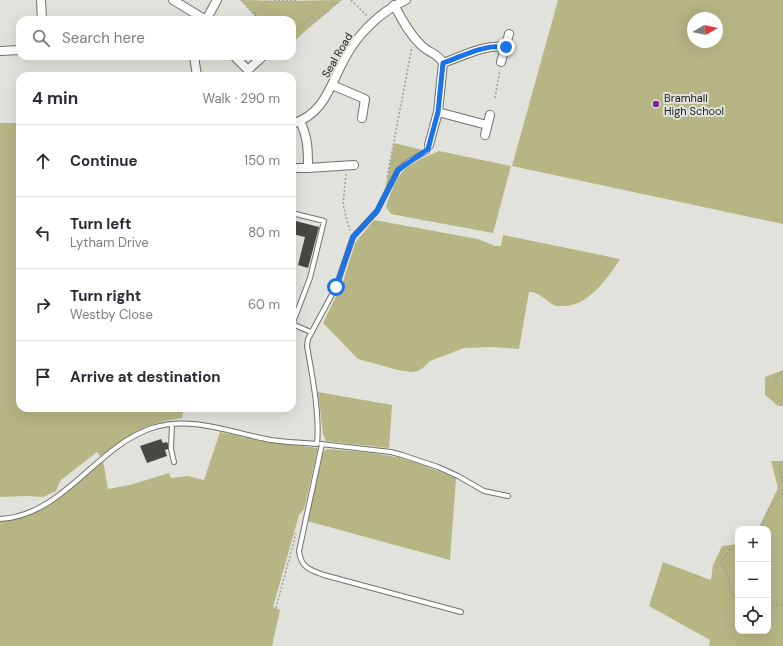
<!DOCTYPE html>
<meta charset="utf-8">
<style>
:root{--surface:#fff;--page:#f2f2f3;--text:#2b2b33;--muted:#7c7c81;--line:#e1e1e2}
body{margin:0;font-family:"DM Sans",sans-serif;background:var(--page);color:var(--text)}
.controls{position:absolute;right:12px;bottom:12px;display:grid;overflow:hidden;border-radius:8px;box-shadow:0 4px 16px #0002}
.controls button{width:36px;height:36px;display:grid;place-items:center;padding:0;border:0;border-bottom:1px solid var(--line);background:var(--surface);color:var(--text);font:20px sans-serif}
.compass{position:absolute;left:687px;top:12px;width:36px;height:36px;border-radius:50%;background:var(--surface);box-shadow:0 4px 16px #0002;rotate:81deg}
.stop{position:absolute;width:12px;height:12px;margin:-9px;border:3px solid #1a73e8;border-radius:50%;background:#fff}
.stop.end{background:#1a73e8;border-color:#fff;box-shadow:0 1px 4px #0008}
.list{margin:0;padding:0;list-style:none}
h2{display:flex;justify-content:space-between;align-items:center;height:52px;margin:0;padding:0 16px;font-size:17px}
h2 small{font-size:13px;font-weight:400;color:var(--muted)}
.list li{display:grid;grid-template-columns:26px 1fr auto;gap:12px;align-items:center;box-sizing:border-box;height:72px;padding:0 16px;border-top:1px solid var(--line)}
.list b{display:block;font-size:15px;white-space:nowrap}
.list p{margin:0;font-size:13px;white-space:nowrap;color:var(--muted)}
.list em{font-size:13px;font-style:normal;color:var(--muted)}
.icon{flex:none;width:22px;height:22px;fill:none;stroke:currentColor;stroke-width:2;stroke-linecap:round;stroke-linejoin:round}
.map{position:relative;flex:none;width:783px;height:646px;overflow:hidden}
.search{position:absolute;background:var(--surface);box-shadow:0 4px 16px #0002;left:16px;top:16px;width:280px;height:44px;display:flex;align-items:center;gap:10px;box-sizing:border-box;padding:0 14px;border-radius:12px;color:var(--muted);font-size:15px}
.panel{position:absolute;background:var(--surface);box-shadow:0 4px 16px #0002;left:16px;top:72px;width:280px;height:340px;border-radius:12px}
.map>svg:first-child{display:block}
</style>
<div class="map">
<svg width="783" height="646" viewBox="0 0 783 646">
<rect width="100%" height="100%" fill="#e2e2dc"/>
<!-- green -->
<path fill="#b6b684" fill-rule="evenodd" d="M241 0 284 1 341 0 294 41H292V20H259Z
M558 0H783V224L512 166ZM693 18H717V42H693Z
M0 123H20V408H184L182 418C162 421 142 426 126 438 117 444 110 451 100 456L97 452 60 481 56 491 43 497 26 496 0 497Z
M394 143 427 151 402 165 384 195Z
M439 151 511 166 493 233 391 214 386 207C398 170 403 166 439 151Z
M374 220 478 239 495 246H501L503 235 620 259C608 278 589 305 565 306 563 306 559 306 556 306 546 302 540 291 529 292L519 349 493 347 464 348 430 361 424 367 418 371 411 372 398 370 358 359 323 323 343 282 355 243Z
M783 370V406H778L765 395V377Z
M318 392 392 405 389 448 326 441 323 434Z
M220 432 263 441 318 448 304 509 299 515 273 607 280 610 272 646H0V521C41 519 75 487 103 460L108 489 130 485 169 473 171 478 187 476 204 480Z
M327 449C350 451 372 452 395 457 416 461 436 470 456 478L450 560 307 521 323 452Z
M771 461H783V646H709L710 640 649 606 663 562 711 580 713 565 722 546 738 544V631H768V529H758L778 488Z"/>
<!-- building -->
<path fill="#484843" d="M292 220 319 227 308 268 298 265 305 237 292 234Z
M161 439 163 443 167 442 168 444V449L165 450 167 456 147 463 140 446Z"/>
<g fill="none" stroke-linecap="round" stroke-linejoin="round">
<!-- lane casing -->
<g stroke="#71716c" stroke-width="6">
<path id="lane" d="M292 213 324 221 310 278 292 325
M292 324 311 332
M172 424 171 449 174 462
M321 444 391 452 402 455 438 467 458 476 484 491 508 496
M322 444 299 551C301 568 310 570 324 575L461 612
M0 519C63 516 95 447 152 428 191 415 232 433 271 440 286 442 302 443 317 444 320 415 312 374 307 346L308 339 336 287 353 237 377 211 398 170 409 161 427 151 429 145"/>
</g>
<!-- street casing -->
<g stroke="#71716c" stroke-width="10">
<path id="street" d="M41 0 42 20
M173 0 206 20
M394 5C402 19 409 34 421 45 427 52 439 54 443 63L438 112 429 145
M206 20 217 0
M0 51 20 50
M194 56 197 76
M234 56 248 70 263 56
M501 62 509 34
M443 63C463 56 484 44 506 47
M332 85 365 99 362 118
M438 112 487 125
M300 121C308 138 308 149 308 168L354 165
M292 124C328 113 331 79 349 51 362 30 383 10 406 0
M485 135 490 115
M292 168H308"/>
</g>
<!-- path -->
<path stroke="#9f9f9a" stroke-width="1.5" stroke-dasharray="2 2" stroke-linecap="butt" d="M241 0 259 20
M274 0 284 1 297 0
M351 0 368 17
M254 14 269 0
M292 35 311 17 316 21 341 0
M495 98 500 70
M346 174 343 204 347 221 350 230
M387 177 412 47
M783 371 777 375 775 379 779 386 783 388
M783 462 780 464 779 466 783 484
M761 529 769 509 781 494 783 488
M738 545 729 551 721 562 728 575 732 595 738 596
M768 605H783
M276 608 296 533"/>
<!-- lane -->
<use href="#lane" stroke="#fff" stroke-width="4"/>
<!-- street -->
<use href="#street" stroke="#fff" stroke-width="8"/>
</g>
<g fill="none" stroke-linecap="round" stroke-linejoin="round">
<!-- route -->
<path stroke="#1a73e8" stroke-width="5" d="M336 287 353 237 377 211 398 170 428 149 438 112 443 63C463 56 484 44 506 47"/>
</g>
<!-- markers -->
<circle fill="#7d2695" stroke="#e2e2dc" stroke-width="1.5" cx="656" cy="104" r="4"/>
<g text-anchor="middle" stroke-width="4" stroke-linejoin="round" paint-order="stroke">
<!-- street labels -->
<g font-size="11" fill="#20201e" stroke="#e2e2dc">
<text transform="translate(337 55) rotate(-60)" y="4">Seal Road</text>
</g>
<!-- poi labels -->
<g font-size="11" fill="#20201e" stroke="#e2e2dc" text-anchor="start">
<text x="664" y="102">Bramhall<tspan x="664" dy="13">High School</tspan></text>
</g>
</g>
</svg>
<div class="controls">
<button>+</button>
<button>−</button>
<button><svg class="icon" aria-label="locate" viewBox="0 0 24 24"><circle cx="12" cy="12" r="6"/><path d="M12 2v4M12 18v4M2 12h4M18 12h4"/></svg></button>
</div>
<svg class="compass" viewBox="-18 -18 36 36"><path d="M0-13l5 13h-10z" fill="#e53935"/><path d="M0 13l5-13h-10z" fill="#7c7c81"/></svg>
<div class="stop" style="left:336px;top:287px"></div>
<div class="stop end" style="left:506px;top:47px"></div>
<div class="search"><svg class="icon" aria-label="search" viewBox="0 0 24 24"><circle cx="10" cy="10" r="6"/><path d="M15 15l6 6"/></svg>Search here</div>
<section class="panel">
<h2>4 min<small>Walk · 290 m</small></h2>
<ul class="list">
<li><svg class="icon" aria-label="ahead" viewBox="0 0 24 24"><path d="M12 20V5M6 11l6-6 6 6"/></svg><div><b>Continue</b></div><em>150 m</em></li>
<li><svg class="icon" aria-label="left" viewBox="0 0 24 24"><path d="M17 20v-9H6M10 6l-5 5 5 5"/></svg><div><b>Turn left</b><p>Lytham Drive</p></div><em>80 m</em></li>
<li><svg class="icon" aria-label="right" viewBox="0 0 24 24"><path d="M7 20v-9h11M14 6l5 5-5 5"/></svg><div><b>Turn right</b><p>Westby Close</p></div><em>60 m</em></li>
<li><svg class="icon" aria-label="arrive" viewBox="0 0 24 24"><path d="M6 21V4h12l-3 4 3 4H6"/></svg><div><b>Arrive at destination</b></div></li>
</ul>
</section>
</div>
